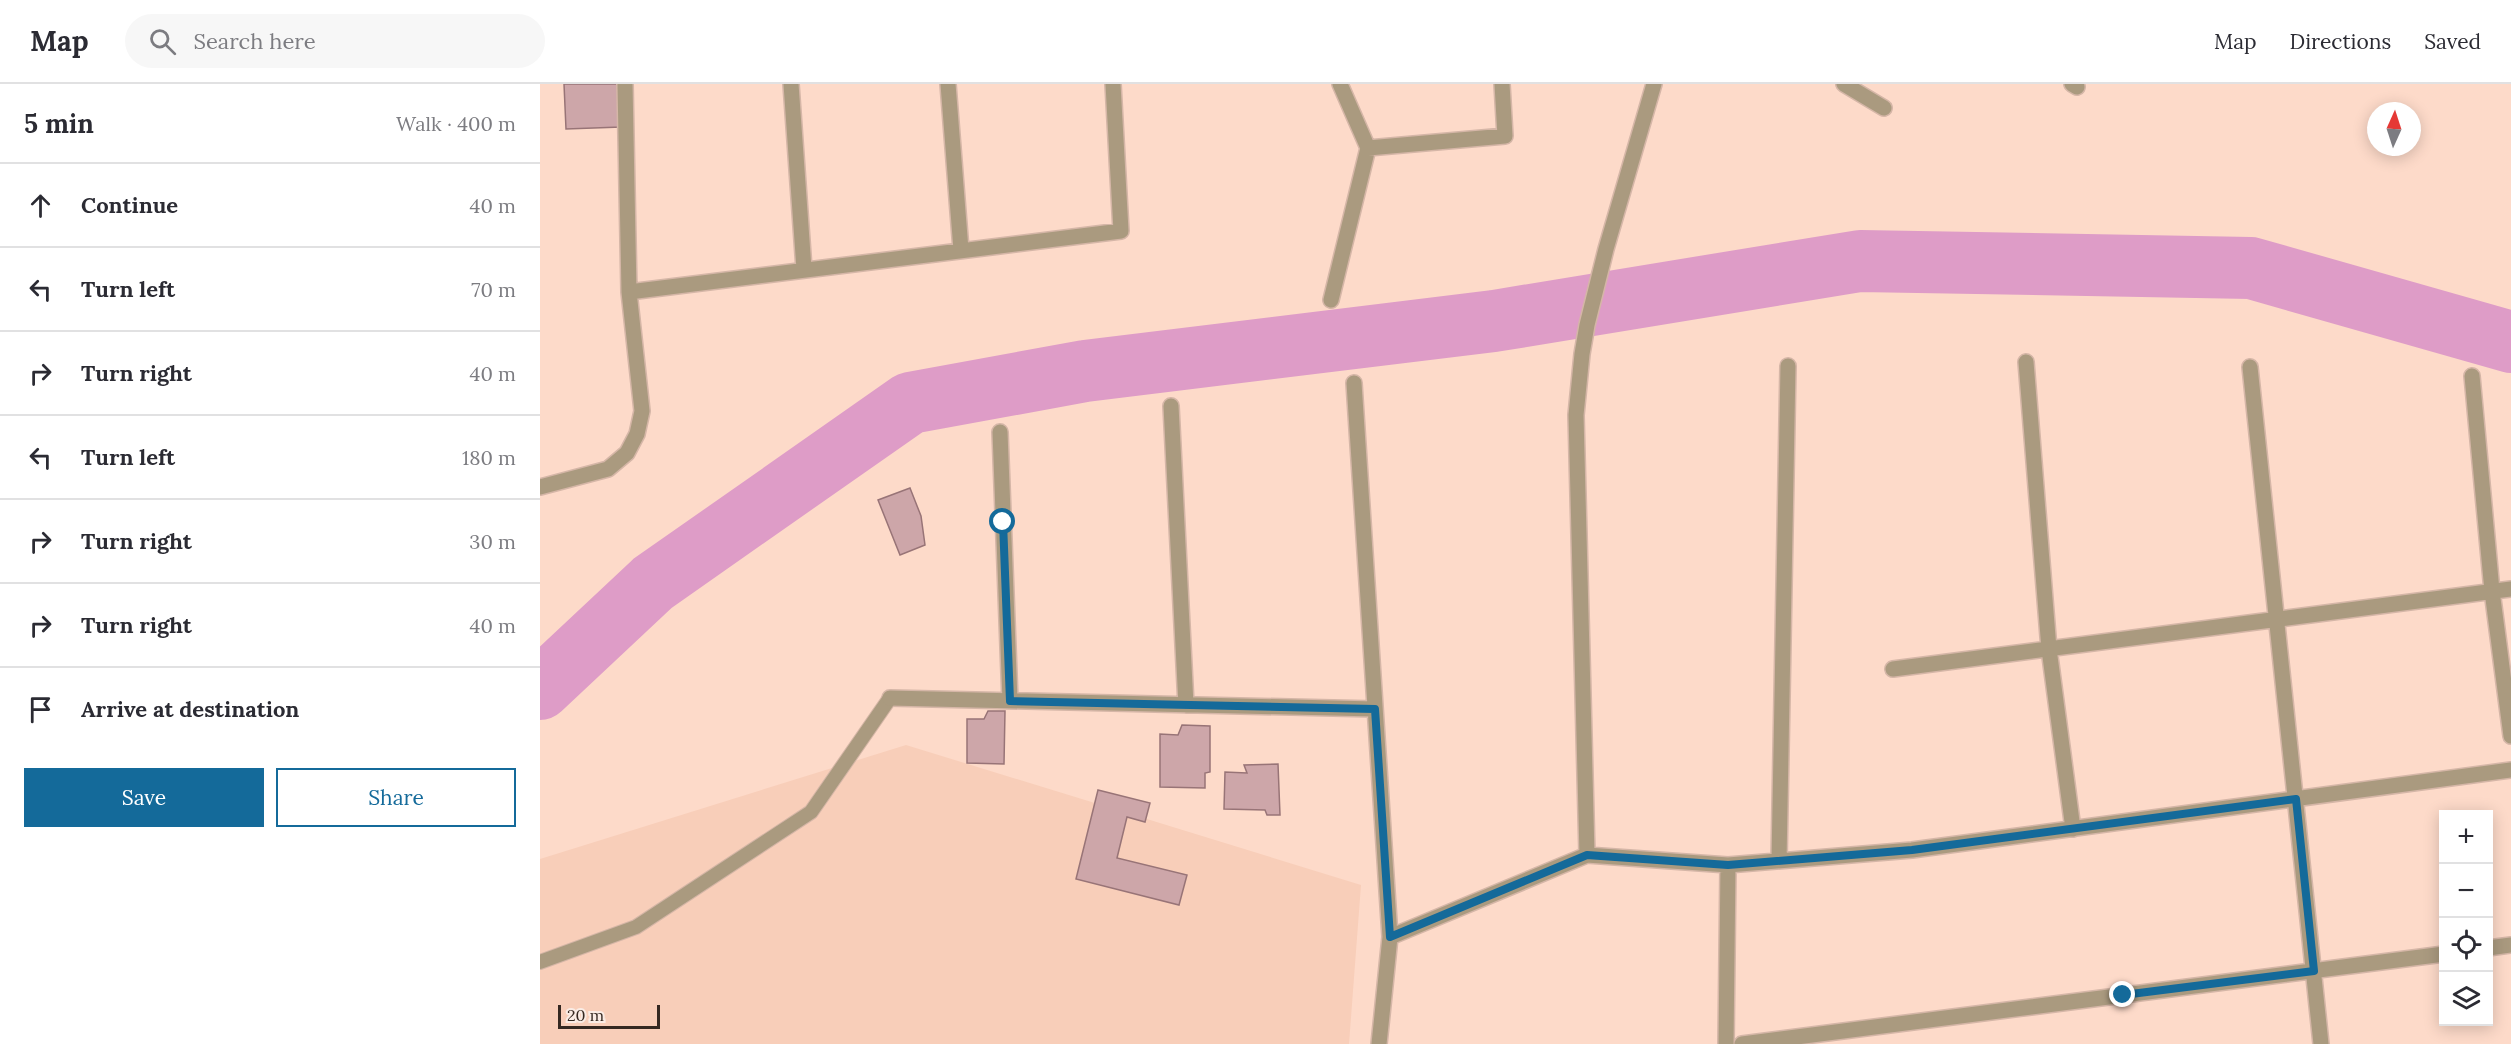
<!DOCTYPE html>
<meta charset="utf-8">
<style>
:root{--surface:#fff;--page:#f7f7f7;--text:#2b2b33;--muted:#7c7c81;--line:#e1e1e2;--accent:#146a9a}
body{margin:0;font-family:Lora,serif;background:var(--page);color:var(--text)}
.controls{position:absolute;right:18px;bottom:18px;display:grid;overflow:hidden;border-radius:0px;box-shadow:0 3px 15px #0003}
.controls button{width:54px;height:54px;display:grid;place-items:center;padding:0;border:0;border-bottom:2px solid var(--line);background:var(--surface);color:var(--text);font:30px sans-serif}
.compass{position:absolute;left:1827px;top:18px;width:54px;height:54px;border-radius:50%;background:var(--surface);box-shadow:0 3px 15px #0003;rotate:3deg}
.scale{position:absolute;left:18px;bottom:15px;width:102px;box-sizing:border-box;padding-left:6px;border:3px solid #352821;border-top:0;font-size:16px;line-height:21px;white-space:nowrap;color:#352821;-webkit-text-stroke:4px #faece5;paint-order:stroke}
.stop{position:absolute;width:18px;height:18px;margin:-14px;border:4px solid #146a9a;border-radius:50%;background:#fff}
.stop.end{background:#146a9a;border-color:#fff;box-shadow:0 2px 6px #0008}
.list{margin:0;padding:0;list-style:none}
h2{display:flex;justify-content:space-between;align-items:center;height:78px;margin:0;padding:0 24px;font-size:26px}
h2 small{font-size:20px;font-weight:400;color:var(--muted)}
.list li{display:grid;grid-template-columns:39px 1fr auto;gap:18px;align-items:center;box-sizing:border-box;height:84px;padding:0 24px;border-top:2px solid var(--line)}
.list b{display:block;font-size:22px;white-space:nowrap}
.list em{font-size:20px;font-style:normal;color:var(--muted)}
.actions{display:flex;gap:12px;padding:18px 24px}
.actions a{flex:1;padding:14px 0;border:2px solid var(--accent);border-radius:0px;text-align:center;font-size:21px;color:var(--accent)}
.actions .main{background:var(--accent);color:#fff}
.icon{flex:none;width:33px;height:33px;fill:none;stroke:currentColor;stroke-width:2;stroke-linecap:round;stroke-linejoin:round}
.map{position:relative;flex:none;width:1971px;height:960px;overflow:hidden}
header{display:flex;align-items:center;gap:36px;box-sizing:border-box;height:84px;padding:0 30px;background:var(--surface);border-bottom:2px solid var(--line)}
header strong{font-size:28px}
nav{display:flex;gap:33px;margin-inline-start:auto;font-size:21px}
.search{width:420px;height:54px;background:var(--page);display:flex;align-items:center;gap:15px;box-sizing:border-box;padding:0 21px;border-radius:33px;color:var(--muted);font-size:22px}
main{display:flex}
aside{flex:1;background:var(--surface)}
.map>svg:first-child{display:block}
</style>
<header>
<strong>Map</strong>
<div class="search"><svg class="icon" aria-label="search" viewBox="0 0 24 24"><circle cx="10" cy="10" r="6"/><path d="M15 15l6 6"/></svg>Search here</div>
<nav><a>Map</a><a>Directions</a><a>Saved</a></nav>
</header>
<main>
<aside>
<h2>5 min<small>Walk · 400 m</small></h2>
<ul class="list">
<li><svg class="icon" aria-label="ahead" viewBox="0 0 24 24"><path d="M12 20V5M6 11l6-6 6 6"/></svg><div><b>Continue</b></div><em>40 m</em></li>
<li><svg class="icon" aria-label="left" viewBox="0 0 24 24"><path d="M17 20v-9H6M10 6l-5 5 5 5"/></svg><div><b>Turn left</b></div><em>70 m</em></li>
<li><svg class="icon" aria-label="right" viewBox="0 0 24 24"><path d="M7 20v-9h11M14 6l5 5-5 5"/></svg><div><b>Turn right</b></div><em>40 m</em></li>
<li><svg class="icon" aria-label="left" viewBox="0 0 24 24"><path d="M17 20v-9H6M10 6l-5 5 5 5"/></svg><div><b>Turn left</b></div><em>180 m</em></li>
<li><svg class="icon" aria-label="right" viewBox="0 0 24 24"><path d="M7 20v-9h11M14 6l5 5-5 5"/></svg><div><b>Turn right</b></div><em>30 m</em></li>
<li><svg class="icon" aria-label="right" viewBox="0 0 24 24"><path d="M7 20v-9h11M14 6l5 5-5 5"/></svg><div><b>Turn right</b></div><em>40 m</em></li>
<li><svg class="icon" aria-label="arrive" viewBox="0 0 24 24"><path d="M6 21V4h12l-3 4 3 4H6"/></svg><div><b>Arrive at destination</b></div></li>
</ul>
<div class="actions"><a class="main">Save</a><a>Share</a></div>
</aside>
<div class="map">
<svg width="1971" height="960" viewBox="0 0 1971 960">
<rect width="100%" height="100%" fill="#fddac9"/>
<!-- built -->
<path fill="#f8ceb9" d="M366 661 821 801 809 960H0V775Z"/>
<g fill="none" stroke-linecap="round" stroke-linejoin="round">
<!-- river -->
<path stroke="#de9cc7" stroke-width="62" d="M0 605 113 499 370 319 545 287 954 237 1320 177 1711 184 1971 258"/>
</g>
<!-- building -->
<path fill="#cda6a9" stroke="#987477" stroke-width="1.5" d="M24 0H80L81 43 26 45Z
M370 404 381 432 385 461 360 471 338 416Z
M448 627H465L464 680 427 679V635H444Z
M642 641 670 642V688L665 689V704L620 703V650L638 651Z
M738 680 740 731H727L725 726 684 725 685 688 707 689 704 681Z
M558 706 610 719 605 738 587 733 577 774 647 791 639 821 536 795Z"/>
<g fill="none" stroke-linecap="round" stroke-linejoin="round">
<!-- lane casing -->
<g stroke="#d5b6a7" stroke-width="16">
<path id="lane" d="M0 878 96 843 271 728 350 614"/>
</g>
<!-- street casing -->
<g stroke="#d5b6a7" stroke-width="18">
<path id="street" d="M251 0 264 185
M408 0 421 166
M1304 0 1344 24
M1532 0 1537 3
M828 64 965 52 962 0
M89 208 581 147 573 0
M791 216 828 64 800 0
M1486 278 1509 565 1533 745
M1710 283 1781 960
M1932 292 1952 507 1971 652
M814 299 850 853 839 960
M631 322 646 621
M460 348 470 617
M0 403 68 385 87 369 97 350 102 327 89 208 85 0
M1353 585 1971 505
M350 614 835 625
M1047 771 1036 331 1042 270 1047 241 1066 165 1114 0
M1239 777 1248 282
M850 853 1047 771 1188 781 1372 766 1971 686
M1948 864 1971 861
M1186 960 1188 781
M1202 960 1904 870"/>
</g>
<!-- lane -->
<use href="#lane" stroke="#aa9a7f" stroke-width="14"/>
<!-- street -->
<use href="#street" stroke="#aa9a7f" stroke-width="15"/>
</g>
<g fill="none" stroke-linecap="round" stroke-linejoin="round">
<!-- route -->
<path stroke="#146a9a" stroke-width="8" d="M463 438 470 617 835 625 850 853 1047 771 1188 781 1372 766 1756 715 1774 887 1583 911"/>
</g>
</svg>
<div class="controls">
<button>+</button>
<button>−</button>
<button><svg class="icon" aria-label="locate" viewBox="0 0 24 24"><circle cx="12" cy="12" r="6"/><path d="M12 2v4M12 18v4M2 12h4M18 12h4"/></svg></button>
<button><svg class="icon" aria-label="layers" viewBox="0 0 24 24"><path d="M12 4l9 5-9 5-9-5zM3 14l9 5 9-5"/></svg></button>
</div>
<svg class="compass" viewBox="-18 -18 36 36"><path d="M0-13l5 13h-10z" fill="#e53935"/><path d="M0 13l5-13h-10z" fill="#7c7c81"/></svg>
<div class="scale">20 m</div>
<div class="stop" style="left:463px;top:438px"></div>
<div class="stop end" style="left:1583px;top:911px"></div>
</div>
</main>
